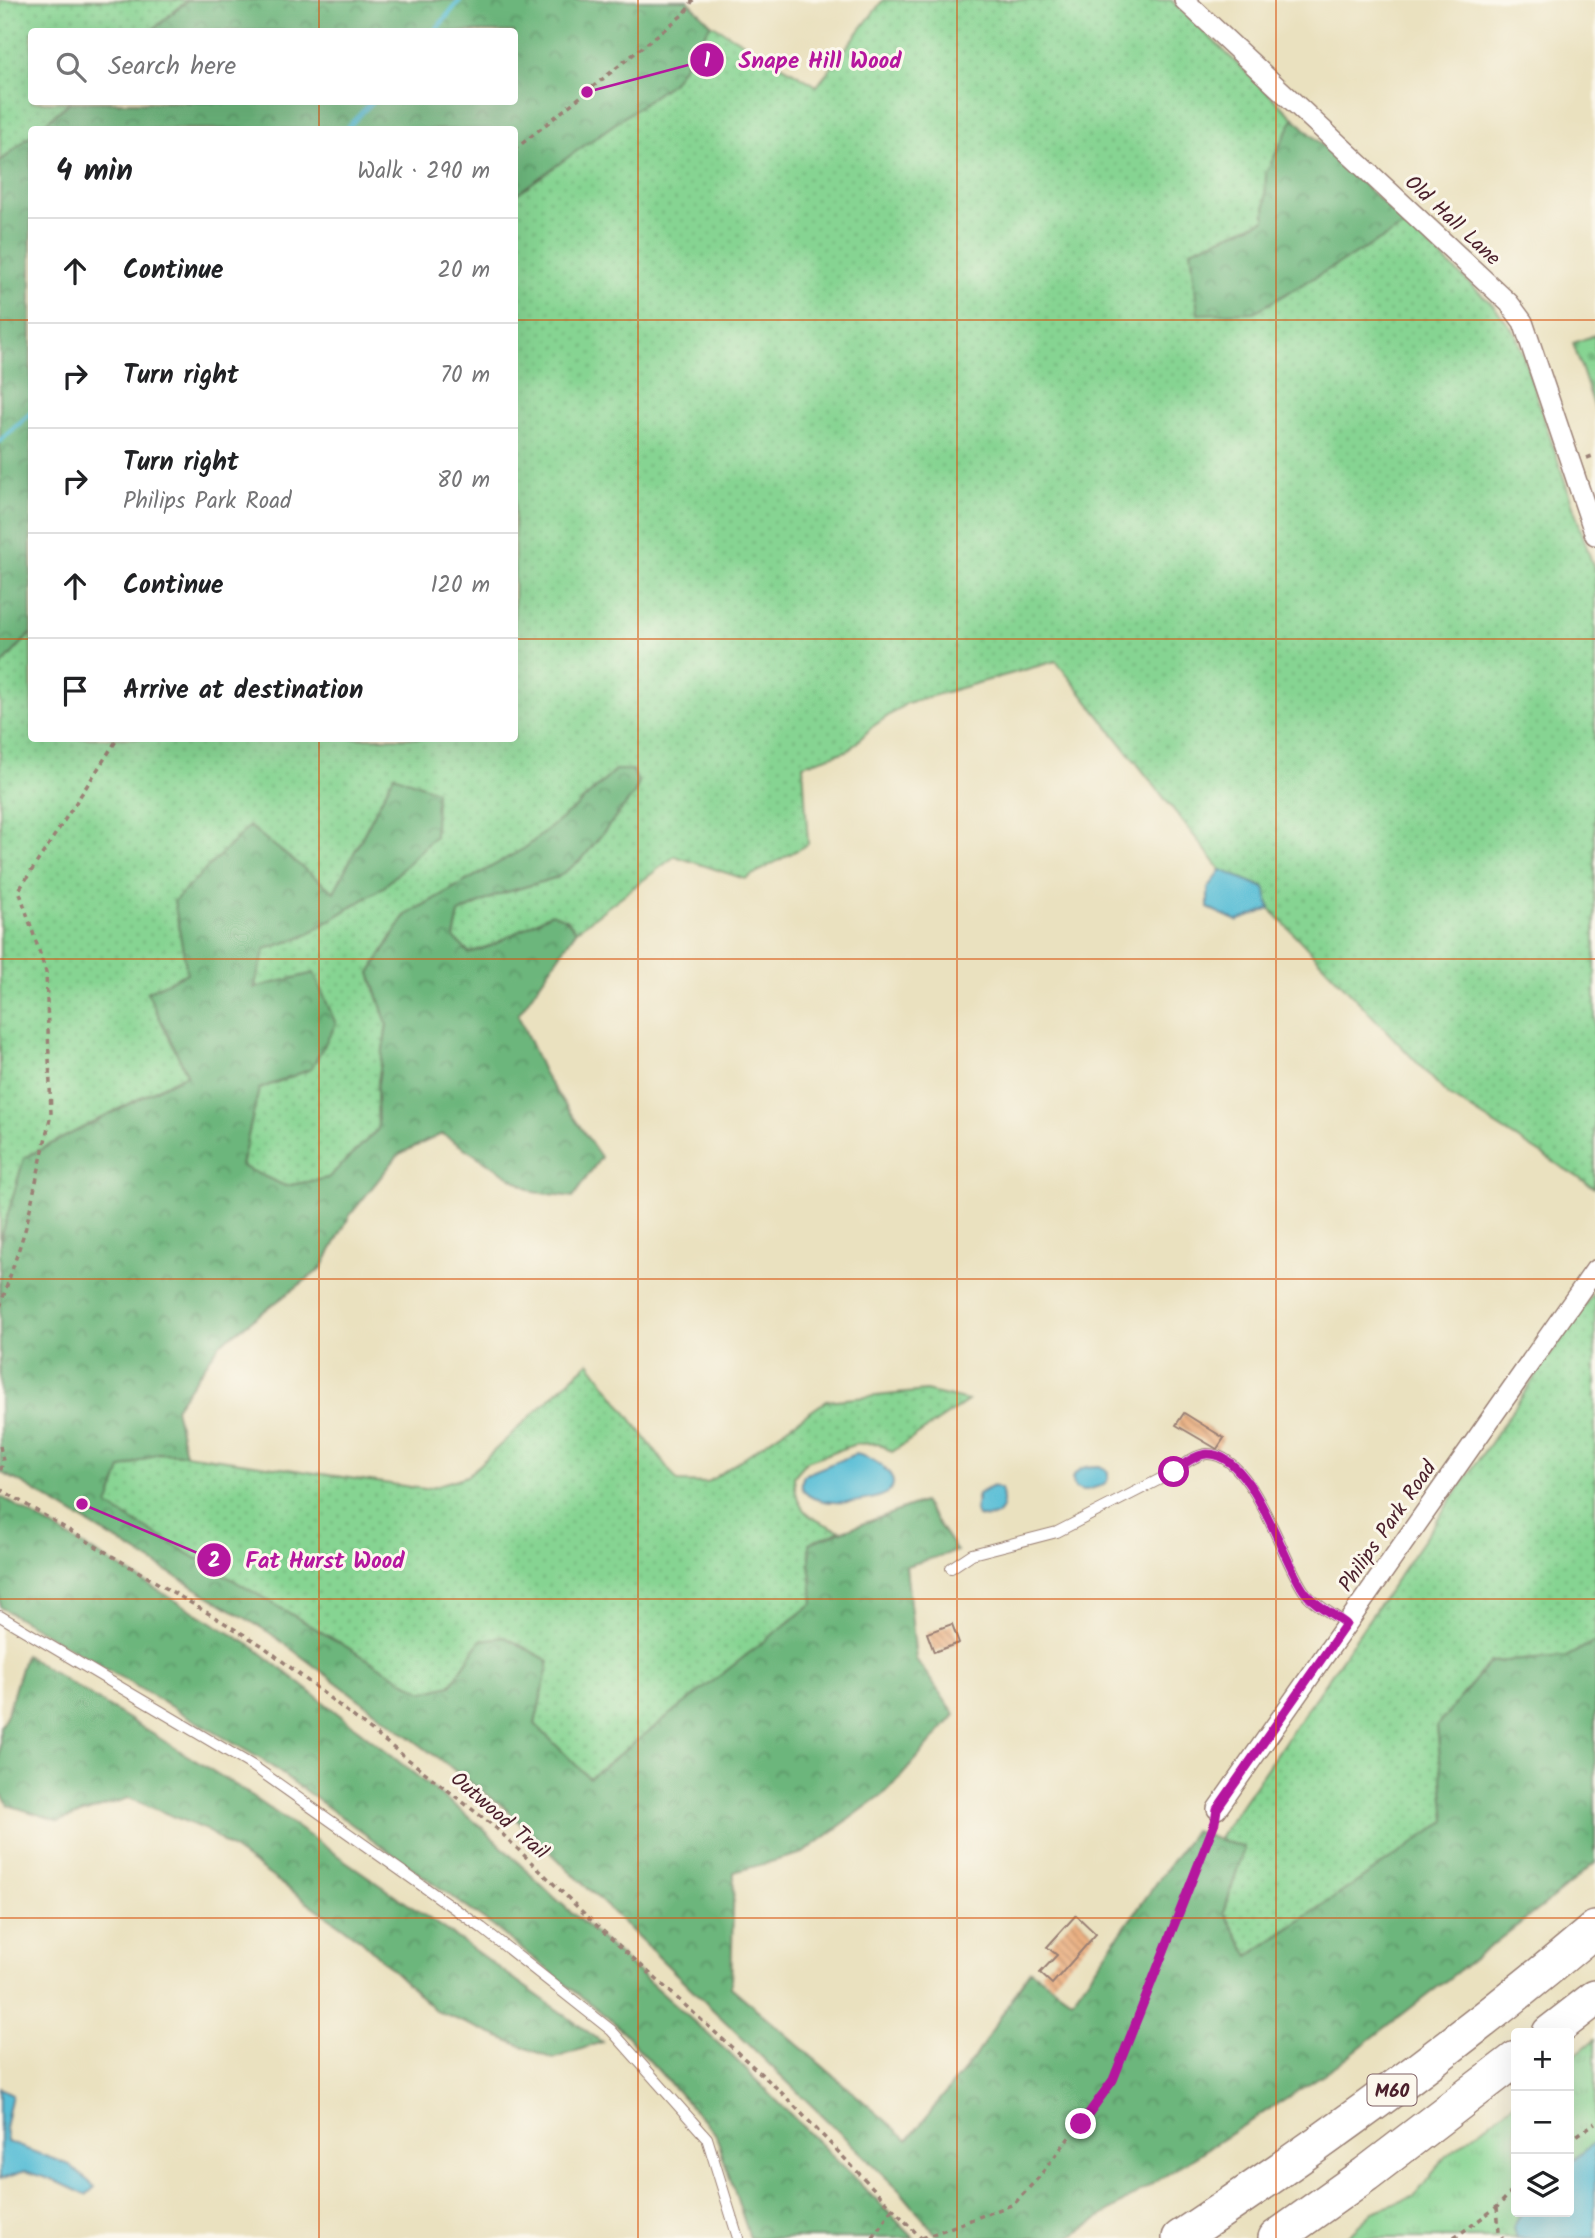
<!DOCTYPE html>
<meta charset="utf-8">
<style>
:root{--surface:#fff;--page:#f6f6f6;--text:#202124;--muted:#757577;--line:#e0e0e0}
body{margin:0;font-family:Kalam,sans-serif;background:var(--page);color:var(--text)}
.controls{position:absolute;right:21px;bottom:21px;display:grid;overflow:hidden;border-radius:7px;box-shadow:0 7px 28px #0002}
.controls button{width:63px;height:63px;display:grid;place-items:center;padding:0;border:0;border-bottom:2px solid var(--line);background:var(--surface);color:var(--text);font:35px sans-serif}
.stop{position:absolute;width:21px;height:21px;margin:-16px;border:5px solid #b5179e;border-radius:50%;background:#fff}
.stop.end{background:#b5179e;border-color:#fff;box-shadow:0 2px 7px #0008}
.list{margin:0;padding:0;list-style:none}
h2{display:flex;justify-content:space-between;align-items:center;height:91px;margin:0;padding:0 28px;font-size:30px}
h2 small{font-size:23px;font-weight:400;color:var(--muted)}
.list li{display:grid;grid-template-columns:46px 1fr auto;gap:21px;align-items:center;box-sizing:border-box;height:105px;padding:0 28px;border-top:2px solid var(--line)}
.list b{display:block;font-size:26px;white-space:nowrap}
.list p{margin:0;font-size:23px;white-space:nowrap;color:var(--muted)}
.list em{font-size:23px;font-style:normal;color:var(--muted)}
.icon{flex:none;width:38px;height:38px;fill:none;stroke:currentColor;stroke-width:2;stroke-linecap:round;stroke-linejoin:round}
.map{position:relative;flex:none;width:1595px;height:2238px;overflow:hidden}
.search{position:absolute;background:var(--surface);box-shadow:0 7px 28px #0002;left:28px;top:28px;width:490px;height:77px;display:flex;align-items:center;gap:18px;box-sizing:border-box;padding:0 24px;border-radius:7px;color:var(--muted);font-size:26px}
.panel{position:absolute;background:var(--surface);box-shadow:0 7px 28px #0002;left:28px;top:126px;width:490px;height:616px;border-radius:7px}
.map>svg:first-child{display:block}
</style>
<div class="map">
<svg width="1595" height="2238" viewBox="0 0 1595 2238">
<defs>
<pattern id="grass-dots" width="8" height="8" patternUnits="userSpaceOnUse" patternTransform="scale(1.75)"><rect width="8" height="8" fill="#86d492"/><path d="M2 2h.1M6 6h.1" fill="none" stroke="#75b67e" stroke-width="1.8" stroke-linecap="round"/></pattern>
<pattern id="forest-crowns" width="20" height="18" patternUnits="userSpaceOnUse" patternTransform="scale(1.75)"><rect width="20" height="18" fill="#6cb67c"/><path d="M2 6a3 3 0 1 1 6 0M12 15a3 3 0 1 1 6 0" fill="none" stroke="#5b9366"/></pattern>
<pattern id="cemetery-stones" width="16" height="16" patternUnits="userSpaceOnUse" patternTransform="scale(1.75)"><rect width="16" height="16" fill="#86d492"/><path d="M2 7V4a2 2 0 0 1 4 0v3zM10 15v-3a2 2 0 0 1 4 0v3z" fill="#75b67e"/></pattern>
<pattern id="park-tufts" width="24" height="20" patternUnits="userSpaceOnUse" patternTransform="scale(1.75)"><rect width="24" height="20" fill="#86d492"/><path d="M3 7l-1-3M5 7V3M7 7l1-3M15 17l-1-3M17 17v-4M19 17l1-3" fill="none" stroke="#75b67e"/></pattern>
<pattern id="building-back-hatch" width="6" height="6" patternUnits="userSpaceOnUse" patternTransform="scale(1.75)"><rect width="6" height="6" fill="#eab082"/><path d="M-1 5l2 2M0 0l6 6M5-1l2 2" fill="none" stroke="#c08f6b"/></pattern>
</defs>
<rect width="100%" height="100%" fill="#fbf7ec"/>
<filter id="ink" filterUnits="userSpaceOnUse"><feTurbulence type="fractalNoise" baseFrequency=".0143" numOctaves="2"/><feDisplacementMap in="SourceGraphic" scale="14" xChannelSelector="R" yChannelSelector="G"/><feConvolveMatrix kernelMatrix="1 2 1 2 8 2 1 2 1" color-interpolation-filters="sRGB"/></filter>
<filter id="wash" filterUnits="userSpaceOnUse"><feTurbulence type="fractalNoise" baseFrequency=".00686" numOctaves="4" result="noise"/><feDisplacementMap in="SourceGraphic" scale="28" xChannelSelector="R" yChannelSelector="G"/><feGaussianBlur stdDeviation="1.57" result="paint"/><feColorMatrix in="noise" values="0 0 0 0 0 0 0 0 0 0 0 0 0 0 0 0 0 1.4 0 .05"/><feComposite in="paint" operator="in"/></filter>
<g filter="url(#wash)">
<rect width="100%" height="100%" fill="#eae1bf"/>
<!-- grass -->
<path fill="url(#grass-dots)" stroke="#687a5e" stroke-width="2" d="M0 0H188L151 31 32 32V102H70L38 129 32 130 31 135 0 162Z
M883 0H1171L1294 118 1266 173 1265 220 1191 250 1254 312 1406 225 1493 305 1516 334 1595 572V1188L1448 1095 1270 909 1265 888 1221 870 1056 661 907 703 872 727 849 750 803 765 808 844 745 879 675 856 576 931 566 919 469 953 454 938 459 913 497 895 558 877 582 859 634 794 638 784 632 770H616L577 806 525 848 405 915 370 973 387 1024 377 1089 378 1129 329 1178 285 1186 241 1166 259 1089 311 1069 253 989 265 949 303 937 385 886 394 775 334 892 187 973V1074L24 1158 0 1242V667L31 633 32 738H514L515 195 673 82 711 24 817 86Z
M1595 1290V1641L1567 1657 1490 1662 1437 1726 1447 1821 1248 1956 1224 1913 1244 1848 1218 1839Z
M589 1362 678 1482 707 1483 826 1401 926 1391 968 1401 892 1452 878 1443 856 1444 807 1461 794 1476C796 1514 809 1517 841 1531L809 1543 813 1603 589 1779 535 1724 549 1661 505 1637 481 1640 451 1685 423 1692 107 1506 121 1469 158 1453 185 1454 425 1489 467 1476Z"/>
<!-- forest -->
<path fill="url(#forest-crowns)" stroke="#5b6a54" stroke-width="2" d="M188 0H687L711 24 673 82 515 195 514 130 38 129 70 102H514V32L151 31Z
M1294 118 1406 225 1254 312 1198 314 1191 250 1265 220 1266 173Z
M31 135V633L0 667V162Z
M616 770H632L639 783 634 794 582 859 558 877 497 895 459 913 454 938 469 953 491 946 552 913 566 919 576 931 518 1015 545 1076 601 1157 573 1197 534 1192 442 1134 399 1154 350 1215 322 1268 220 1344 175 1408 185 1454 158 1453 121 1469 108 1506 423 1692 451 1685 481 1640 505 1637 549 1661 535 1724 589 1778 813 1603 809 1543 923 1502 957 1551 906 1566 916 1659 955 1715 890 1789 803 1853 734 1872 731 1987 908 2140 977 2054 1030 1970 1072 2000 1194 1831 1244 1848 1224 1912 1249 1956 1446 1821 1437 1726 1490 1662 1566 1657 1595 1641V1863L1549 1901 1333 2068 1068 2238H939L901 2192 505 1808 270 1633 18 1481 0 1472V1242L24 1158 187 1074 147 992 187 973 174 901 249 826 334 892 394 775 436 791 435 836 385 886 303 937 265 949 254 988 314 973 336 1024 311 1069 259 1089 241 1166 285 1186 328 1178 378 1129 377 1089 387 1024 370 973 406 915 525 848 577 806Z
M0 1496 255 1648 479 1825 554 1897 729 2053 914 2238H750L715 2133 617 2025 494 1927 264 1761 0 1607Z
M25 1655 240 1788 467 1945 602 2042 553 2059 436 2011 361 1940 206 1830 129 1798 59 1821 8 1805 0 1791V1727L7 1714Z"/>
<!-- cemetery -->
<path fill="url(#cemetery-stones)" stroke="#687a5e" stroke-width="2" d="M1595 335V409L1573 343Z"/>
<!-- park -->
<path fill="url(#park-tufts)" stroke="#687a5e" stroke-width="2" d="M1595 2039V2238H1345L1373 2212 1415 2196 1445 2157 1516 2101V2212H1569V2060Z"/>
<!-- water -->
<path fill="#59bed6" stroke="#526e80" stroke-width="2" d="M1221 870 1265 888 1270 909 1237 921 1208 908V889Z
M855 1454C866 1455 881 1464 888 1472 893 1477 895 1486 890 1491 875 1505 787 1512 804 1475Z
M1100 1466 1108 1472V1479L1104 1485 1083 1491 1075 1488 1072 1478C1079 1467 1086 1466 1100 1466Z
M993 1486 1001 1489C1007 1508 999 1522 978 1516L975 1510 978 1494Z
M0 2088 12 2094 5 2128 7 2142 70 2165 95 2187 86 2195 56 2181 24 2171 0 2180Z
M1595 2142V2238H1516L1513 2228 1522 2212H1569V2164Z"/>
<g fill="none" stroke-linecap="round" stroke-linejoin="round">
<!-- stream -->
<path stroke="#59bed6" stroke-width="5" d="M434 32 460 0
M345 130 372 102
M0 441 32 412"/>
</g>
<g id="blocks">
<!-- building -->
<path fill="url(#building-back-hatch)" d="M1184 1413 1224 1438 1217 1449 1176 1425Z
M952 1624 959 1643 934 1652 927 1633Z
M1076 1915 1096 1934 1052 1984 1040 1973 1057 1955 1047 1947Z"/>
</g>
</g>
<g filter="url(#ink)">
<use href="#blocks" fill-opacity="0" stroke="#9a8075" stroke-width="2"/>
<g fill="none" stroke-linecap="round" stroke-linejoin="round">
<!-- service casing -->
<g stroke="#9a8075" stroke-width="12">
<path id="service" d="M951 1568 972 1554 1057 1532 1174 1472C1184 1464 1195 1455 1207 1454 1253 1453 1282 1560 1304 1591 1313 1604 1333 1614 1346 1624
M0 1616 253 1766 482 1928 611 2030 707 2138 738 2238"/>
</g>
<!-- minor casing -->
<g stroke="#9a8075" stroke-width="22">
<path id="minor" d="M1184 0 1509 303 1523 322 1595 535
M1217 1809 1595 1270"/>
</g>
<!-- motorway casing -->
<g stroke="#9a8075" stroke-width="38">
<path id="motorway" d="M1550 2033 1595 1998
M1180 2238C1324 2143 1463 2041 1595 1929
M1276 2238 1366 2174 1516 2059"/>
</g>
<!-- path -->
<path stroke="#9a8075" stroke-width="3.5" stroke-dasharray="5 5" stroke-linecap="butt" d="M514 150 685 13 693 0
M1464 239 1476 227
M1587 458 1595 455
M0 1307 26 1227 51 1114 46 972 19 890 118 738
M0 1446 3 1461 0 1473
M0 1489 263 1646 496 1828 594 1923 779 2090 921 2238
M1569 2141 1595 2123
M1497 2207 1499 2232 1503 2238
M873 2238 893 2207
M922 2238 1014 2204 1039 2177 1113 2080 1213 1826
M1454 2238 1497 2207 1516 2187"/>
<!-- service -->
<use href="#service" stroke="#fff" stroke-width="10"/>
<!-- minor -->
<use href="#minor" stroke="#fff" stroke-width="19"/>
<!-- motorway -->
<use href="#motorway" stroke="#fff" stroke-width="35"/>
</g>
</g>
<g fill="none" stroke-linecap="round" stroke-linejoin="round" filter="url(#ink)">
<!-- route -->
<path stroke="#b5179e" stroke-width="9" d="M1081 2124 1113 2080 1215 1822 1217 1809 1346 1624C1333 1614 1313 1604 1304 1591 1282 1560 1253 1453 1207 1454 1195 1455 1184 1464 1174 1472"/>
</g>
<!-- grid -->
<path fill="none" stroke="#d8530f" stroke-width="2" stroke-opacity="0.55" d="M319 0V32M638 0V2238M957 0V2238M1276 0V2238M319 102V130M0 320H32M514 320H1595M0 639H32M514 639H1595M319 738V2238M0 959H1595M0 1279H1595M0 1599H1595M0 1918H1595"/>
<g text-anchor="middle" stroke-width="6" stroke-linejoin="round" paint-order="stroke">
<!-- shield labels -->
<rect fill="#fbf7ec" stroke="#7f6065" stroke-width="2" x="1367.5" y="2074.5" width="49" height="31" rx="5"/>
<g font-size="19" font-weight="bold" fill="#4a1f2b">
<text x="1392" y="2097">M60</text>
</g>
<!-- street labels -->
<g font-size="21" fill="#4a1f2b" stroke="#fbf7ec">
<text transform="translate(1453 220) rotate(43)" y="7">Old Hall Lane</text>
<text transform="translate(1387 1526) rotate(-55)" y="7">Philips Park Road</text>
<text transform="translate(500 1815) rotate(41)" y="7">Outwood Trail</text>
</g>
</g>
<!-- callouts -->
<path fill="none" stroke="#b5179e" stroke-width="2.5" d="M587 92L707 60M82 1504L214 1560"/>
<g fill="#b5179e" stroke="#fbf7ec" stroke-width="2.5">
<circle cx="587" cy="92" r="7"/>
<circle cx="82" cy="1504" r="7"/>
<circle cx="707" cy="60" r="18"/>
<circle cx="214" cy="1560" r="18"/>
</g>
<g font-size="21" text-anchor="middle" font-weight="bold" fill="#fff">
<text x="707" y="67">1</text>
<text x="214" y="1567">2</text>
</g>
<g font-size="23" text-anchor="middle" font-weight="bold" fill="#b5179e" stroke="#fbf7ec" stroke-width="6" stroke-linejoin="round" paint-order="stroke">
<text x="820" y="68">Snape Hill Wood</text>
<text x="325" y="1568">Fat Hurst Wood</text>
</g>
</svg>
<div class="controls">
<button>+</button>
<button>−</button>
<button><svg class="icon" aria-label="layers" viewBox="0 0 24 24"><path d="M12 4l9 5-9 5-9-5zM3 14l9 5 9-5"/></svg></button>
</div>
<div class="stop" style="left:1174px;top:1472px"></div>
<div class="stop end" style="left:1081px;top:2124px"></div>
<div class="search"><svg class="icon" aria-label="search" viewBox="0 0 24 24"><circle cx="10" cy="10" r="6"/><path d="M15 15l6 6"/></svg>Search here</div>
<section class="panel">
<h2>4 min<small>Walk · 290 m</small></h2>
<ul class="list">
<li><svg class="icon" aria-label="ahead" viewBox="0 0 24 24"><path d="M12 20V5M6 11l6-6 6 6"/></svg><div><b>Continue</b></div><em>20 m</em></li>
<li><svg class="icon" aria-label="right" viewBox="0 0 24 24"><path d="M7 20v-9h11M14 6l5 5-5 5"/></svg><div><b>Turn right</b></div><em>70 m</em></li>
<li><svg class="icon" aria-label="right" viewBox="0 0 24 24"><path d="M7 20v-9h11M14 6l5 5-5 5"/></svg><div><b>Turn right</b><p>Philips Park Road</p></div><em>80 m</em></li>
<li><svg class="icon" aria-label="ahead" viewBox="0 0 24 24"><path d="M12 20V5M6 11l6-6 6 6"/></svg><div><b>Continue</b></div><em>120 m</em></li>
<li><svg class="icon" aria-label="arrive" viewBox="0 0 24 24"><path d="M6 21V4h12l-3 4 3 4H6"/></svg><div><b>Arrive at destination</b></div></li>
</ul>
</section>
</div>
